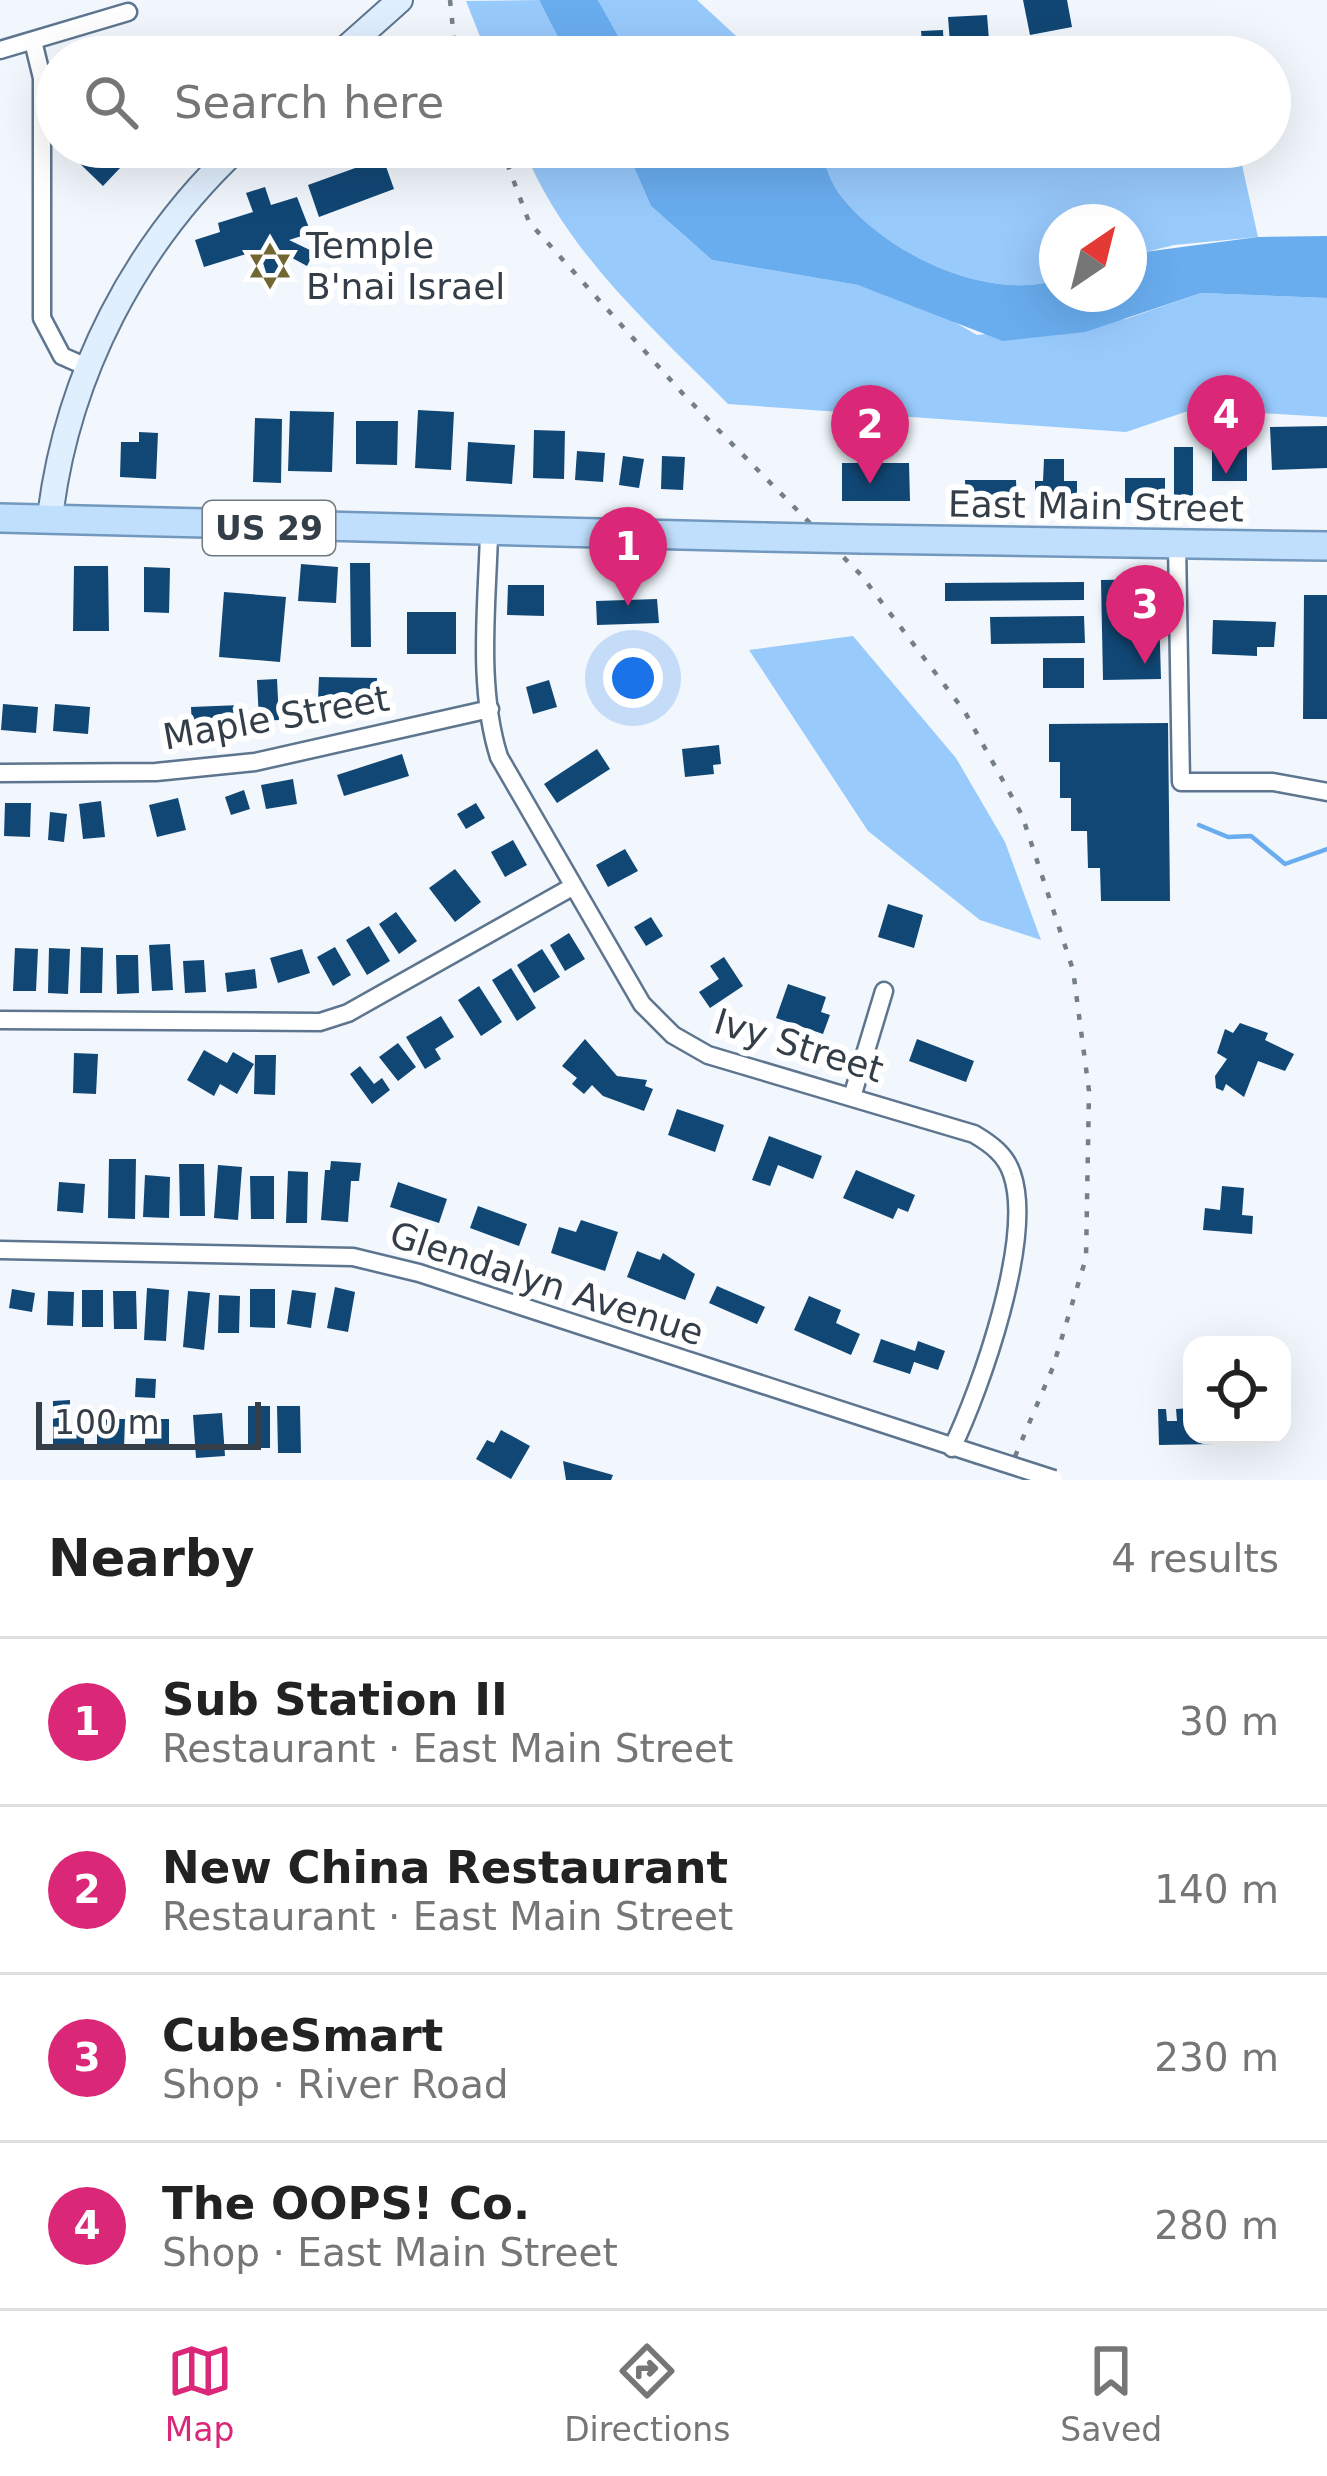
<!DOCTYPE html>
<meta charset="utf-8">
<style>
:root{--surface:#fff;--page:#f6f6f6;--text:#222;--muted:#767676;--line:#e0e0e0;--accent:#db2777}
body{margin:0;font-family:"DejaVu Sans",sans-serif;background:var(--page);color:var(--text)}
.controls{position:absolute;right:36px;bottom:36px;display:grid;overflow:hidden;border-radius:24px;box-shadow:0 12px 48px #0002}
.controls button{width:108px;height:108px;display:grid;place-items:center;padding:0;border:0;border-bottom:3px solid var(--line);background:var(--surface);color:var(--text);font:60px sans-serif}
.compass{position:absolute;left:1039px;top:204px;width:108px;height:108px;border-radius:50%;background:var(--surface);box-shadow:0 12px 48px #0002;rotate:35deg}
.scale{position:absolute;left:36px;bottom:30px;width:225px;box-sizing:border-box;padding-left:12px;border:6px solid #333e49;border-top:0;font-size:33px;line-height:42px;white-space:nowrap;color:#333e49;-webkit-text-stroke:9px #fff;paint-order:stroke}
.you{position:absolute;left:633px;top:678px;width:42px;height:42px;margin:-30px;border:9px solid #fff;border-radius:50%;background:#1a73e8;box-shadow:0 0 0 18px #1a73e833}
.badge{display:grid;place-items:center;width:78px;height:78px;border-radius:50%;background:var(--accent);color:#fff;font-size:39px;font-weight:700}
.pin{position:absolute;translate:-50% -99px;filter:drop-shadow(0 3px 6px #0008)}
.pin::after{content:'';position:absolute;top:63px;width:42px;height:36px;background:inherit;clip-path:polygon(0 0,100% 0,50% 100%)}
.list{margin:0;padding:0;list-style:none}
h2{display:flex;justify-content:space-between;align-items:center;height:156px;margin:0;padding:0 48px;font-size:51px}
h2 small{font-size:39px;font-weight:400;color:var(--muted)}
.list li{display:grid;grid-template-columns:78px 1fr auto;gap:36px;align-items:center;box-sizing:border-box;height:168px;padding:0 48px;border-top:3px solid var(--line)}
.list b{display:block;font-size:45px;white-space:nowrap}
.list p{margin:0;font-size:39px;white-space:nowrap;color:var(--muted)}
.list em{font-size:39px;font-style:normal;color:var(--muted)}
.icon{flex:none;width:66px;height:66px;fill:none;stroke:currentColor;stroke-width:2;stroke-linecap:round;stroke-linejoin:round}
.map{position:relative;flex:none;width:1327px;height:1480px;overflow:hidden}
.search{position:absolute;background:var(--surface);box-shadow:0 12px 48px #0002;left:36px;right:36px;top:36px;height:132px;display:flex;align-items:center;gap:30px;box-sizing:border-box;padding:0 42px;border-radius:66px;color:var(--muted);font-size:45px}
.sheet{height:828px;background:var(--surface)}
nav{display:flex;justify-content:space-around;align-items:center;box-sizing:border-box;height:168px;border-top:3px solid var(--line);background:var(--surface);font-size:33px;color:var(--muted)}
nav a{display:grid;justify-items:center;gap:6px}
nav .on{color:var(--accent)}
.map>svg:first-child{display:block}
</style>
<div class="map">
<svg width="1327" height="1480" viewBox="0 0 1327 1480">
<rect width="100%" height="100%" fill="#f1f7fd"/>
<!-- green -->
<path fill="#98cafc" d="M539 0 568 57H488L466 1Z
M598 0H697L759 57H630Z
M523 147H625L651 206 712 260 858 285 939 313 977 335 1126 319 1201 293 1327 298V417L1194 409 1126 432 728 404C651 326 564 251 523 147Z
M746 147H1238L1258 237 1174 245 1129 256V222H1057V280C986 302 884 252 841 196 831 184 827 168 821 154Z
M853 636 956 758 1005 842 1041 940 980 920 868 831 749 650Z"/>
<!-- water -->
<path fill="#69adef" d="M539 0H598L630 57H568Z
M625 147 821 154C827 168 831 184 841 196 884 252 986 302 1057 280V294H1129V256L1137 253 1258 237 1327 236V298L1201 293 1085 332 1003 341 858 285 712 260 651 206Z"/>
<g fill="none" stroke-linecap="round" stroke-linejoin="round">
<!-- stream -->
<path stroke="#69adef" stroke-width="4.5" d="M1199 825 1228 837 1251 836 1285 864 1327 849"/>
</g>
<!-- building -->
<path fill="#114775" d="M1023 0H1067L1072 27 1030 35Z
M987 15 990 52 951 57 948 17Z
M943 30 944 52 923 54 921 31Z
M80 147H140L103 186 72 156Z
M383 158 394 189 319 217 308 185Z
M265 187 271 205 297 197 311 233 289 240 314 252 307 266 283 253 290 278 270 285 259 250 204 267 195 240 220 232 218 223 253 212 246 193Z
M418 410 454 412 451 470 415 468Z
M290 411 334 412 332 472 288 471Z
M1212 416 1234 417V437H1247V481H1212Z
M255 418 282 419 281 483 253 482Z
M356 421H398L397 465 356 464Z
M1327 426V468L1272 470 1270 427Z
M534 430 565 431 564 479 533 478Z
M139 432 158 433 156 479 120 477 121 442H139Z
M468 442 515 445 512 484 466 481Z
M1174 447H1193V496L1174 495Z
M577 451 605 453 603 482 575 480Z
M623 456 644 459 639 488 619 485Z
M662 456 685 457 683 490 661 489Z
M1044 459H1064V481H1077V506H1035V481H1043Z
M842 463H909L910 501H842Z
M1125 478H1165V503H1125Z
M965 480H1016L1017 503 966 504Z
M350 563H370L371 647H351Z
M301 564 338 567 336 603 298 601Z
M74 566H108L109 631H73Z
M144 567 170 568 169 613 144 612Z
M1158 579 1161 679 1103 680 1101 580Z
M1084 582V600L945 601V583Z
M508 585H544V616L507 615Z
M224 592 286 597 280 662 219 657Z
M1304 595H1327V719H1303Z
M657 599 659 623 597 625 596 601Z
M407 612H456V654H407Z
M1084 616 1085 643 991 644 990 617Z
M1213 620 1276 622 1274 647H1257V656L1212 654Z
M1043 658H1084V688H1043Z
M319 677 377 678V700L318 699Z
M277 679 279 720 259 721 257 680Z
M549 680 557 707 533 714 526 687Z
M3 704 38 707 36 733 1 730Z
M55 704 90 707 88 734 53 731Z
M241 705 242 727 192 729 191 707Z
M1168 723 1170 901H1101L1100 868H1088L1087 831H1071V798H1060V762H1049V724Z
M719 745 721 764 713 765 714 774 685 777 682 749Z
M597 749 610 769 557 803 544 784Z
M402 754 409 776 344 796 337 775Z
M293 779 297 804 266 809 261 785Z
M244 790 250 809 231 815 225 797Z
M178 798 186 830 157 837 149 805Z
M101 801 105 837 83 839 79 804Z
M5 803H31L30 837 4 836Z
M476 803 485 818 466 829 457 814Z
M50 812 67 814 64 842 48 840Z
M513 840 527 865 505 877 491 852Z
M625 849 638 871 608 887 596 865Z
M455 869 481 902 455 922 429 888Z
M888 904 923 915 914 948 878 937Z
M396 912 417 941 399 954 379 924Z
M651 917 663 936 646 946 634 927Z
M369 926 390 961 367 975 346 940Z
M569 933 585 959 565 971 550 945Z
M170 944 173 990 152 991 149 945Z
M81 947 103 948 102 993H80Z
M335 947 351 975 333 986 317 957Z
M15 948 38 949 36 991H13Z
M49 948 70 949 68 994 48 993Z
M302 949 310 973 278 983 270 958Z
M542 949 560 977 534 993 517 965Z
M116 955H138L139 993 117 994Z
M724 957 743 986 710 1008 699 992 719 979 710 966Z
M204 960 206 992 185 993 183 961Z
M511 968 536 1008 517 1021 492 980Z
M255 969 257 988 227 992 225 973Z
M788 984 826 997 821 1012 830 1015 823 1034 776 1018Z
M479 986 502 1022 481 1036 458 1000Z
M441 1016 454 1037 435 1049 441 1059 425 1069 406 1037Z
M1240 1023 1268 1033 1265 1040 1294 1054 1285 1071 1258 1061 1244 1097 1226 1084 1223 1091 1216 1088 1215 1076 1227 1059 1217 1053 1225 1029 1233 1033Z
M585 1039 617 1076 647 1080 645 1086 653 1089 644 1111 603 1096 592 1085 584 1094 572 1084 577 1078 562 1066Z
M917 1039 974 1061 966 1082 909 1061Z
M398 1043 416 1067 398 1081 379 1057Z
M204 1050 227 1063 233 1052 254 1064 237 1094 220 1084 214 1096 187 1080Z
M74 1053 98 1054 96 1094 73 1093Z
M255 1055H276L275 1095 254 1094Z
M360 1066 374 1084 382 1078 390 1090 372 1104 350 1074Z
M677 1109 724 1125 715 1152 668 1135Z
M769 1136 822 1156 813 1179 778 1165 770 1186 752 1180Z
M109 1159H136L135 1219 108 1218Z
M331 1161 361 1163 359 1181H351L348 1222 321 1220 325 1170H330Z
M179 1164H204L205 1216H180Z
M218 1165 242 1167 238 1220 214 1218Z
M856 1170 915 1195 908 1212 898 1208 893 1219 843 1198Z
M288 1171 308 1172 307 1223H286Z
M145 1175 170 1177 169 1218 143 1217Z
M250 1176H274V1219H251Z
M59 1182 85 1184 83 1213 57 1211Z
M398 1182 447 1199 439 1223 390 1207Z
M1222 1186 1244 1188 1242 1215 1253 1216 1252 1234 1203 1230 1205 1208 1220 1210Z
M478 1206 527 1224 519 1246 470 1228Z
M581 1220 618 1232 605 1271 551 1253 559 1227 576 1232Z
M637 1251 660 1260 663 1253 695 1274 685 1300 627 1277Z
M717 1286 765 1307 757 1324 709 1303Z
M335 1287 355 1292 348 1332 327 1328Z
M147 1288 169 1290 166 1341 144 1340Z
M12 1289 35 1293 32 1312 9 1308Z
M250 1289H275V1328L250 1327Z
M82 1290H103V1327H82Z
M292 1290 316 1293 311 1328 287 1324Z
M48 1291 74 1292 73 1326 47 1325Z
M113 1291H136L137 1329H114Z
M188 1291 210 1293 204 1350 183 1347Z
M219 1295 240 1296 239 1333H218Z
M809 1296 841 1310 836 1323 860 1334 851 1355 794 1330Z
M881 1339 915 1351 918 1341 945 1351 938 1370 914 1362 910 1374 873 1362Z
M136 1378 156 1379 155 1398 135 1397Z
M70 1400V1430H84V1449H53V1401Z
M248 1406H270V1448H248Z
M277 1406H300L301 1453H278Z
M1192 1408V1435H1216V1444L1159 1445 1158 1409H1166L1167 1421H1177L1176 1409Z
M222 1413 225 1456 196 1458 193 1415Z
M97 1419H125L124 1448H97Z
M145 1419H169V1449H145Z
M501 1430 530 1446 511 1479 476 1459 487 1440 494 1443Z
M563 1461 613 1475 611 1480H566Z"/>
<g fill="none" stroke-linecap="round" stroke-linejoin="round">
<!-- street casing -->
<g stroke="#5d758e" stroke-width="21">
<path id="street" d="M33 41 42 78V318L62 356 89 368
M0 50 128 12
M489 534C487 606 477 687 499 757L642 1004 673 1035 708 1055 974 1134C991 1144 1006 1155 1012 1174 1034 1238 981 1388 952 1448
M1177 544 1181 782H1273L1327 792
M0 773 156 772 255 762 490 709
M0 1020 320 1022 348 1013 572 887
M852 1097 884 991
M0 1250 353 1257 419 1273 976 1454"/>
</g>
<!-- secondary casing -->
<g stroke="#5d758e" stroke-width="28">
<path id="secondary" d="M336 57 400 0
M50 517C67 375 135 244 239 147"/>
</g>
<!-- primary casing -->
<g stroke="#7398bd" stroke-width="32">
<path id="primary" d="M0 518 764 537
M862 539 1327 546"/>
</g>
<!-- street -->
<use href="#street" stroke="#fff" stroke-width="16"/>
<!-- secondary -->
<use href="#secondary" stroke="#e0effe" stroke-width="24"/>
<!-- primary -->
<use href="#primary" stroke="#c0dffd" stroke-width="27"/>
<!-- rail -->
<path stroke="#757f88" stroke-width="4.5" stroke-dasharray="6 12" stroke-linecap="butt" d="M450 0 454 39 463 57
M501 147 529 222 684 395 861 575 965 712 1022 815 1073 970 1089 1091 1086 1258 1053 1367 1005 1480"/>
<!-- street-bridge casing -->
<g stroke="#5d758e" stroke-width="21" stroke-linecap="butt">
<path id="street-bridge" d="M976 1454 1054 1479"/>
</g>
<!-- primary-bridge casing -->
<g stroke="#7398bd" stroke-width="32" stroke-linecap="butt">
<path id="primary-bridge" d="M764 537 862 539"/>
</g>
<!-- street-bridge -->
<use href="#street-bridge" stroke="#fff" stroke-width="16"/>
<!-- primary-bridge -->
<use href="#primary-bridge" stroke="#c0dffd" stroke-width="27"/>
</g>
<!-- icons -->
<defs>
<g id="synagogue-bare" transform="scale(3.6)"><path d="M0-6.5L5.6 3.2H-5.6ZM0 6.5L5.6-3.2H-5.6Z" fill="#706733" stroke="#fff" stroke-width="2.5" paint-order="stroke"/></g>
</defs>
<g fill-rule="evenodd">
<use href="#synagogue-bare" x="270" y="266"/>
</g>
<g text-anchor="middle" stroke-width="12" stroke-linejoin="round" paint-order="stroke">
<!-- shield labels -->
<rect fill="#fff" stroke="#707880" stroke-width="3" x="203" y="501" width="132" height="54" rx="9"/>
<g font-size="33" font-weight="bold" fill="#333e49">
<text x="269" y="540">US 29</text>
</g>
<!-- poi labels -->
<g font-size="36" fill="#333e49" stroke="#fff" text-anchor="start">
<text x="306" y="258">Temple<tspan x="306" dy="41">B'nai Israel</tspan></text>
</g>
<!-- street labels -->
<g font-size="36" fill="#333e49" stroke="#fff">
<text transform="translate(1096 506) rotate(1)" y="13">East Main Street</text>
<text transform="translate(276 717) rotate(-10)" y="13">Maple Street</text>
<text transform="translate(799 1045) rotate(17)" y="13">Ivy Street</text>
<text transform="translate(547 1283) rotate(18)" y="13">Glendalyn Avenue</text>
</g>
</g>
</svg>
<div class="controls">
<button><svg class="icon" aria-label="locate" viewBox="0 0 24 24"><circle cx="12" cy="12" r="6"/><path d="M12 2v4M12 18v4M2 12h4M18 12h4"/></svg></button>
</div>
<svg class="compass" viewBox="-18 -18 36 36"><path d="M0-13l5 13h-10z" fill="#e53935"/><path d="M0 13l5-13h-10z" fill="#767676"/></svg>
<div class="scale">100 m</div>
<div class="you"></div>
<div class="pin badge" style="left:628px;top:606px">1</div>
<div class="pin badge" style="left:870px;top:484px">2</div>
<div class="pin badge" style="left:1145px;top:664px">3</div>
<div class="pin badge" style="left:1226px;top:474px">4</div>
<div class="search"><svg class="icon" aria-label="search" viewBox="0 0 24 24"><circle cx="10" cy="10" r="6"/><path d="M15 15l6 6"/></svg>Search here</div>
</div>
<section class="sheet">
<h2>Nearby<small>4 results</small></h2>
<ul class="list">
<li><span class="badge">1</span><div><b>Sub Station II</b><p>Restaurant · East Main Street</p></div><em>30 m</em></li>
<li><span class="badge">2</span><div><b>New China Restaurant</b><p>Restaurant · East Main Street</p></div><em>140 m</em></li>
<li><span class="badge">3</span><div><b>CubeSmart</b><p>Shop · River Road</p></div><em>230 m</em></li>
<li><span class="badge">4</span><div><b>The OOPS! Co.</b><p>Shop · East Main Street</p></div><em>280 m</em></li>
</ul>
</section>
<nav>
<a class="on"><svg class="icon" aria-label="map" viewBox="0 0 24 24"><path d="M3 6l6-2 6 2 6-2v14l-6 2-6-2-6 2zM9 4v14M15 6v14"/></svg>Map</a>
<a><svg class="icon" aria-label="directions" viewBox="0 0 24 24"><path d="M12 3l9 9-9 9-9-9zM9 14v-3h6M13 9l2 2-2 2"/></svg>Directions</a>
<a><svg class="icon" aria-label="saved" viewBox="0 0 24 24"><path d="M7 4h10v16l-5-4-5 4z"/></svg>Saved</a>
</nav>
